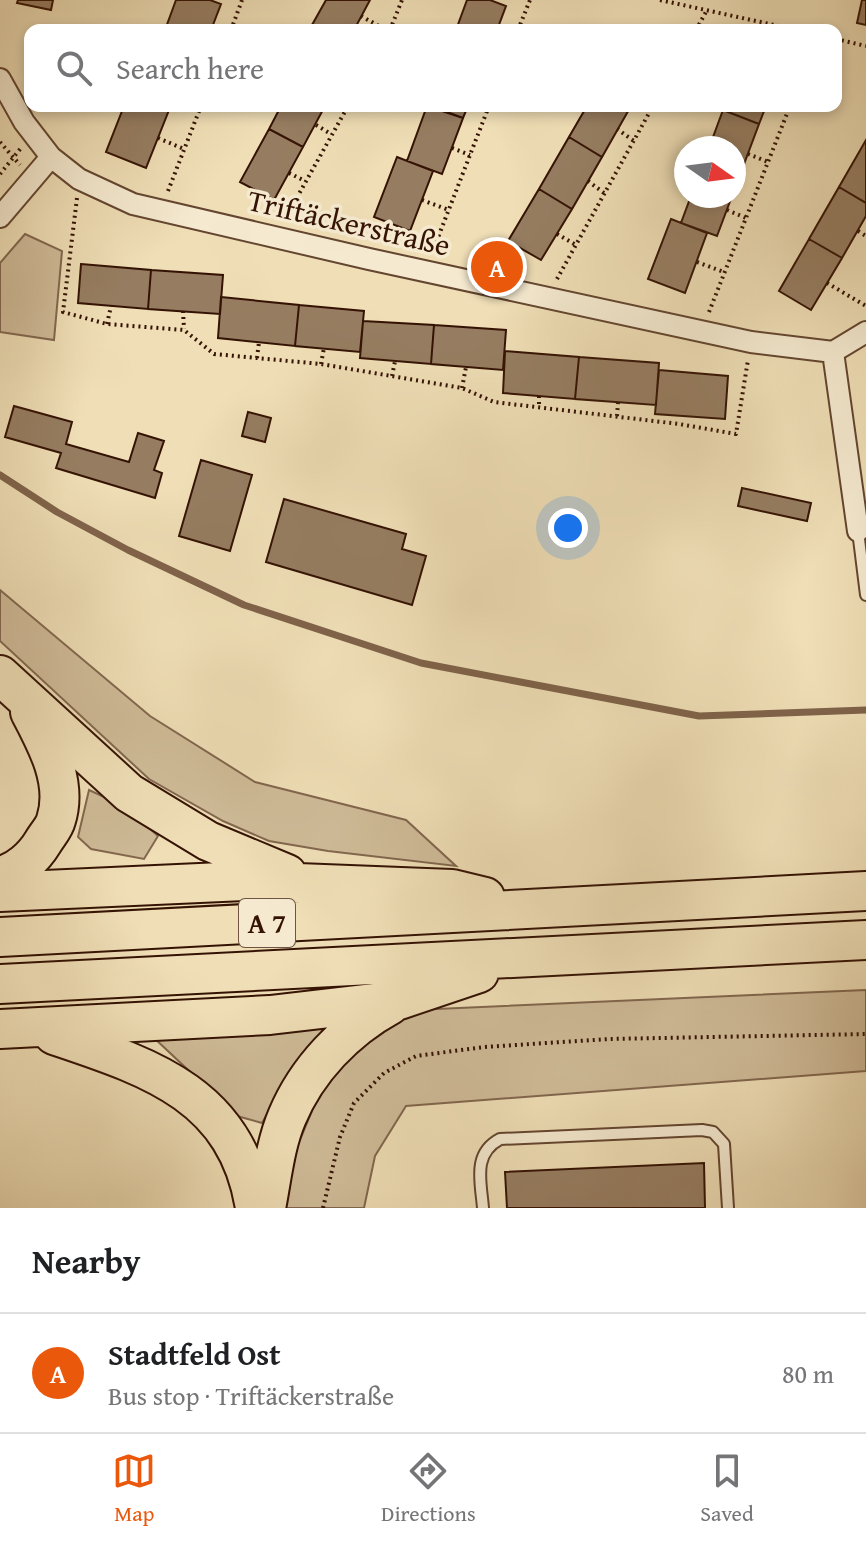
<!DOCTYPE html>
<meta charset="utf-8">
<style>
:root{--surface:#fff;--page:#f6f6f6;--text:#202124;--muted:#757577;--line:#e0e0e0;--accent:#ea580c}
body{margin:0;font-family:"Gentium Book Plus",serif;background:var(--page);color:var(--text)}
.compass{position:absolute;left:674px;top:136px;width:72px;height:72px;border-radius:50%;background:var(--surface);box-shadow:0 4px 12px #0003;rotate:104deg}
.you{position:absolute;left:568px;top:528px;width:28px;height:28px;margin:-20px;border:6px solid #fff;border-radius:50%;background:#1a73e8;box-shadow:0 0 0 12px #1a73e833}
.badge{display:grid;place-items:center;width:52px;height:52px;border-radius:50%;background:var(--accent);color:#fff;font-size:26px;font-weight:700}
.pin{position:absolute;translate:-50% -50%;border:4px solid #fff;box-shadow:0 2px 8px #0006}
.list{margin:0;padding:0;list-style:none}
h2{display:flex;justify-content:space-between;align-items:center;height:104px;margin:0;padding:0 32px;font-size:34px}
h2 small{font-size:26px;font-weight:400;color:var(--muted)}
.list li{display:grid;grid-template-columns:52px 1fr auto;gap:24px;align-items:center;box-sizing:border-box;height:120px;padding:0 32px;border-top:2px solid var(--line)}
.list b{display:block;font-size:30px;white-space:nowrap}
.list p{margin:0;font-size:26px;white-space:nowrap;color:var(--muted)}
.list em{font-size:26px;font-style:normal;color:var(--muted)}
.icon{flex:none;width:44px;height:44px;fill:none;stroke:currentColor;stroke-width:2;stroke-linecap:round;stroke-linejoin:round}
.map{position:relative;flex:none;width:866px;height:1208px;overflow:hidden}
.search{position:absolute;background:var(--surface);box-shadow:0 4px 12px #0003;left:24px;right:24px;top:24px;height:88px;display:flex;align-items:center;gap:20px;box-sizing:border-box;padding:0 28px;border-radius:16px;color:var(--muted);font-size:30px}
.sheet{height:224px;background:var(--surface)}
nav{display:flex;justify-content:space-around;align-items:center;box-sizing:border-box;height:112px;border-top:2px solid var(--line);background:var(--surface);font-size:22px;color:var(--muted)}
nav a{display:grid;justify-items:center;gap:4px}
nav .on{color:var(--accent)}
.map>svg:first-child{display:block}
</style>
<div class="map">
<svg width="866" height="1208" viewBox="0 0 866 1208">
<rect width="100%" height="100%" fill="#efdeb6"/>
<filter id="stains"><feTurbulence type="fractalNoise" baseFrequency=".0025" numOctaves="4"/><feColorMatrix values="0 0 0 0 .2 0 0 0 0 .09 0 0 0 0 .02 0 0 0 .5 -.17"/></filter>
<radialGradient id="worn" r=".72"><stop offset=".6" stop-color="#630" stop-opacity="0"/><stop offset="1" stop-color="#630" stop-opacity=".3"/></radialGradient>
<!-- green -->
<path fill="#cfbb98" stroke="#82674e" stroke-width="2" d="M25 234 62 251 54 340 0 332V263Z
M0 590 150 716 255 782 406 820 456 866 328 851 269 841 223 821 149 779 0 641Z
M89 790 126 807 158 836 144 859 91 849 78 837Z
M866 990V1071L406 1106 375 1156 364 1208H285L297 1147 321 1089 353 1045 414 1010Z
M349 1021 283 1086 262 1123 237 1116 152 1036Z"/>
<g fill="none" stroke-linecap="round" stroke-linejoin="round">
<!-- stream -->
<path stroke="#7f634a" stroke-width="7" d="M0 475 57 512 128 550 244 605 421 663 699 716 866 710"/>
</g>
<!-- building -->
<path fill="#967d61" stroke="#351304" stroke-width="2" d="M18 0H53L51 10 17 3Z
M176 0H210L221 4 211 30H165Z
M326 0H370L354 30H320L312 25Z
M467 0H490L506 6 497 30H456Z
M862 0H866V25L857 23Z
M124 106H160L169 110 146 168 106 152Z
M281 106H325L303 147 269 129Z
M427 106 463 118 442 174 407 161Z
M431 106H468L463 118Z
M587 106H631L602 157 569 137Z
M725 106H766L759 124 723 110Z
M723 110 759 124 738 180 734 179V148H709Z
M269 129 303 147 274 200 240 182Z
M569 137 602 157 572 209 539 189Z
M866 140V203L839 187Z
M397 157 433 171 410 231 374 217Z
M839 187 866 203V216L842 258 809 239Z
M539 189 572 209 541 260 508 241Z
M691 196H732L717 236 681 223Z
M671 219 707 233 685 293 648 279Z
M809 239 842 258 811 310 779 291Z
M81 264 151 270 148 309 78 303Z
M151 270 223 275 220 314 148 309Z
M221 297 299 305 295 346 218 338Z
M299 305 364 311 360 352 295 346Z
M363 321 434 325 431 364 360 358Z
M434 325 506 330 503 370 431 364Z
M505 351 579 357 575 399 503 393Z
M579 357 659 363 656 405 575 399Z
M659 370 728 376 725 419 655 414Z
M14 406 72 422 66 444 129 462 138 433 164 441 154 470 162 473 155 498 56 468 61 453 5 437Z
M248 412 271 418 265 442 242 436Z
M201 460 252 475 230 551 179 536Z
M742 488 811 503 807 521 738 506Z
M284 499 406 534 402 549 426 556 412 605 266 562Z
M704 1163 705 1208H507L505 1172Z"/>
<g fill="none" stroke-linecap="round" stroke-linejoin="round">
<!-- service casing -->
<g stroke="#644630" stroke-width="14">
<path id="service" d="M860 531H858L866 595
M483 1208C481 1182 472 1154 500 1139L702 1130 713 1132 724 1144 728 1208"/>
</g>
<!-- minor casing -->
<g stroke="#644630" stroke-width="24">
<path id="minor" d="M0 79 24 122 51 157 79 179 133 204 369 259 751 342 833 352
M0 217 51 157
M833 352 858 531
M833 352 866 332"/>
</g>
<!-- motorway casing -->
<g stroke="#351304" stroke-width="42">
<path id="motorway" d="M0 675 129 793 208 841 287 874
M0 876C18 872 34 857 43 842 47 835 54 828 56 820 68 783 47 744 30 712
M0 892 244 881 452 889 485 897
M0 937 866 891
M0 984 866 940
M0 1029 270 1015 399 1000 479 973
M54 1035C149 1067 237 1094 255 1208
M266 1208C272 1178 275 1145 287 1117 307 1069 346 1029 390 1005"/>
</g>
<!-- path -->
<path stroke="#351304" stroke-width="4" stroke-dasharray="2 4" stroke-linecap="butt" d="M660 0 797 30
M361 16 386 30
M231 30 242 0
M390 30 402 0
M518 30 530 0
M696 30 707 10
M836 39 866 46
M316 125 331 134
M617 129 634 141
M158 138 184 149
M0 142 20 165
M452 148 470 155
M748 154 768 162
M289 173 305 181
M0 174 21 148
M588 181 604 193
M168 191 201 106
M77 198 63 312 107 324 184 330 214 354 321 364 462 388 494 402 679 424 736 434 748 360
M422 200 449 210
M727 210 746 218
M285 219 348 106
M858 231 866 236
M557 234 576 245
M432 253 489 106
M697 262 724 272
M557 279 653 106
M827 283 866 306
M183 311 184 329
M709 312 790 106
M107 324 111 306
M257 358 259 342
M321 364 324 348
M392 376 395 361
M462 388 466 367
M539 396V407
M617 416 618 402
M323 1208 340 1137 354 1103 384 1073 416 1056 484 1047 609 1039 866 1034"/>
<!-- service -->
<use href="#service" stroke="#f5ead0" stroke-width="10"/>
<!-- minor -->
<use href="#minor" stroke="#f5ead0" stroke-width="20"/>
<!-- motorway -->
<use href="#motorway" stroke="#efdeb6" stroke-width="38"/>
</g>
<g text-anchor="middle" stroke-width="7" stroke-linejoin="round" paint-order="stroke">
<!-- shield labels -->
<rect fill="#f5ead0" stroke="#6f5441" stroke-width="2" x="239" y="899" width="56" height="48" rx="6"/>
<g font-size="28" font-weight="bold" fill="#351304">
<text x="267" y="933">A 7</text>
</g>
<!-- street labels -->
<g font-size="30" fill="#351304" stroke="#f5ead0">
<text transform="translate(349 223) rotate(13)" y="10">Triftäckerstraße</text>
</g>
</g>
<rect width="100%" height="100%" filter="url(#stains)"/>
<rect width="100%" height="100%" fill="url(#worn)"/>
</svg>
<svg class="compass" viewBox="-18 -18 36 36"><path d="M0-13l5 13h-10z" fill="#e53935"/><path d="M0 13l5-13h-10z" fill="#757577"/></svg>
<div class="you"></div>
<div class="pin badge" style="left:497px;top:267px">A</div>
<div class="search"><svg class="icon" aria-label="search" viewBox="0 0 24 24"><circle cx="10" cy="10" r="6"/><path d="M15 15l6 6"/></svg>Search here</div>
</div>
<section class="sheet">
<h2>Nearby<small></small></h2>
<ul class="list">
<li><span class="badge">A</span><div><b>Stadtfeld Ost</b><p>Bus stop · Triftäckerstraße</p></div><em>80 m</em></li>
</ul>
</section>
<nav>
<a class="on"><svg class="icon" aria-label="map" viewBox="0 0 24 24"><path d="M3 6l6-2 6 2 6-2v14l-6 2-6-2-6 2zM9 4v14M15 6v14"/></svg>Map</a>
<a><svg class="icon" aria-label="directions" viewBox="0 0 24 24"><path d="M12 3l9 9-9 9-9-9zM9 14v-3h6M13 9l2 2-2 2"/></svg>Directions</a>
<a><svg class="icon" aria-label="saved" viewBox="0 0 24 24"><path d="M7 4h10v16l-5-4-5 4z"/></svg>Saved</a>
</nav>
